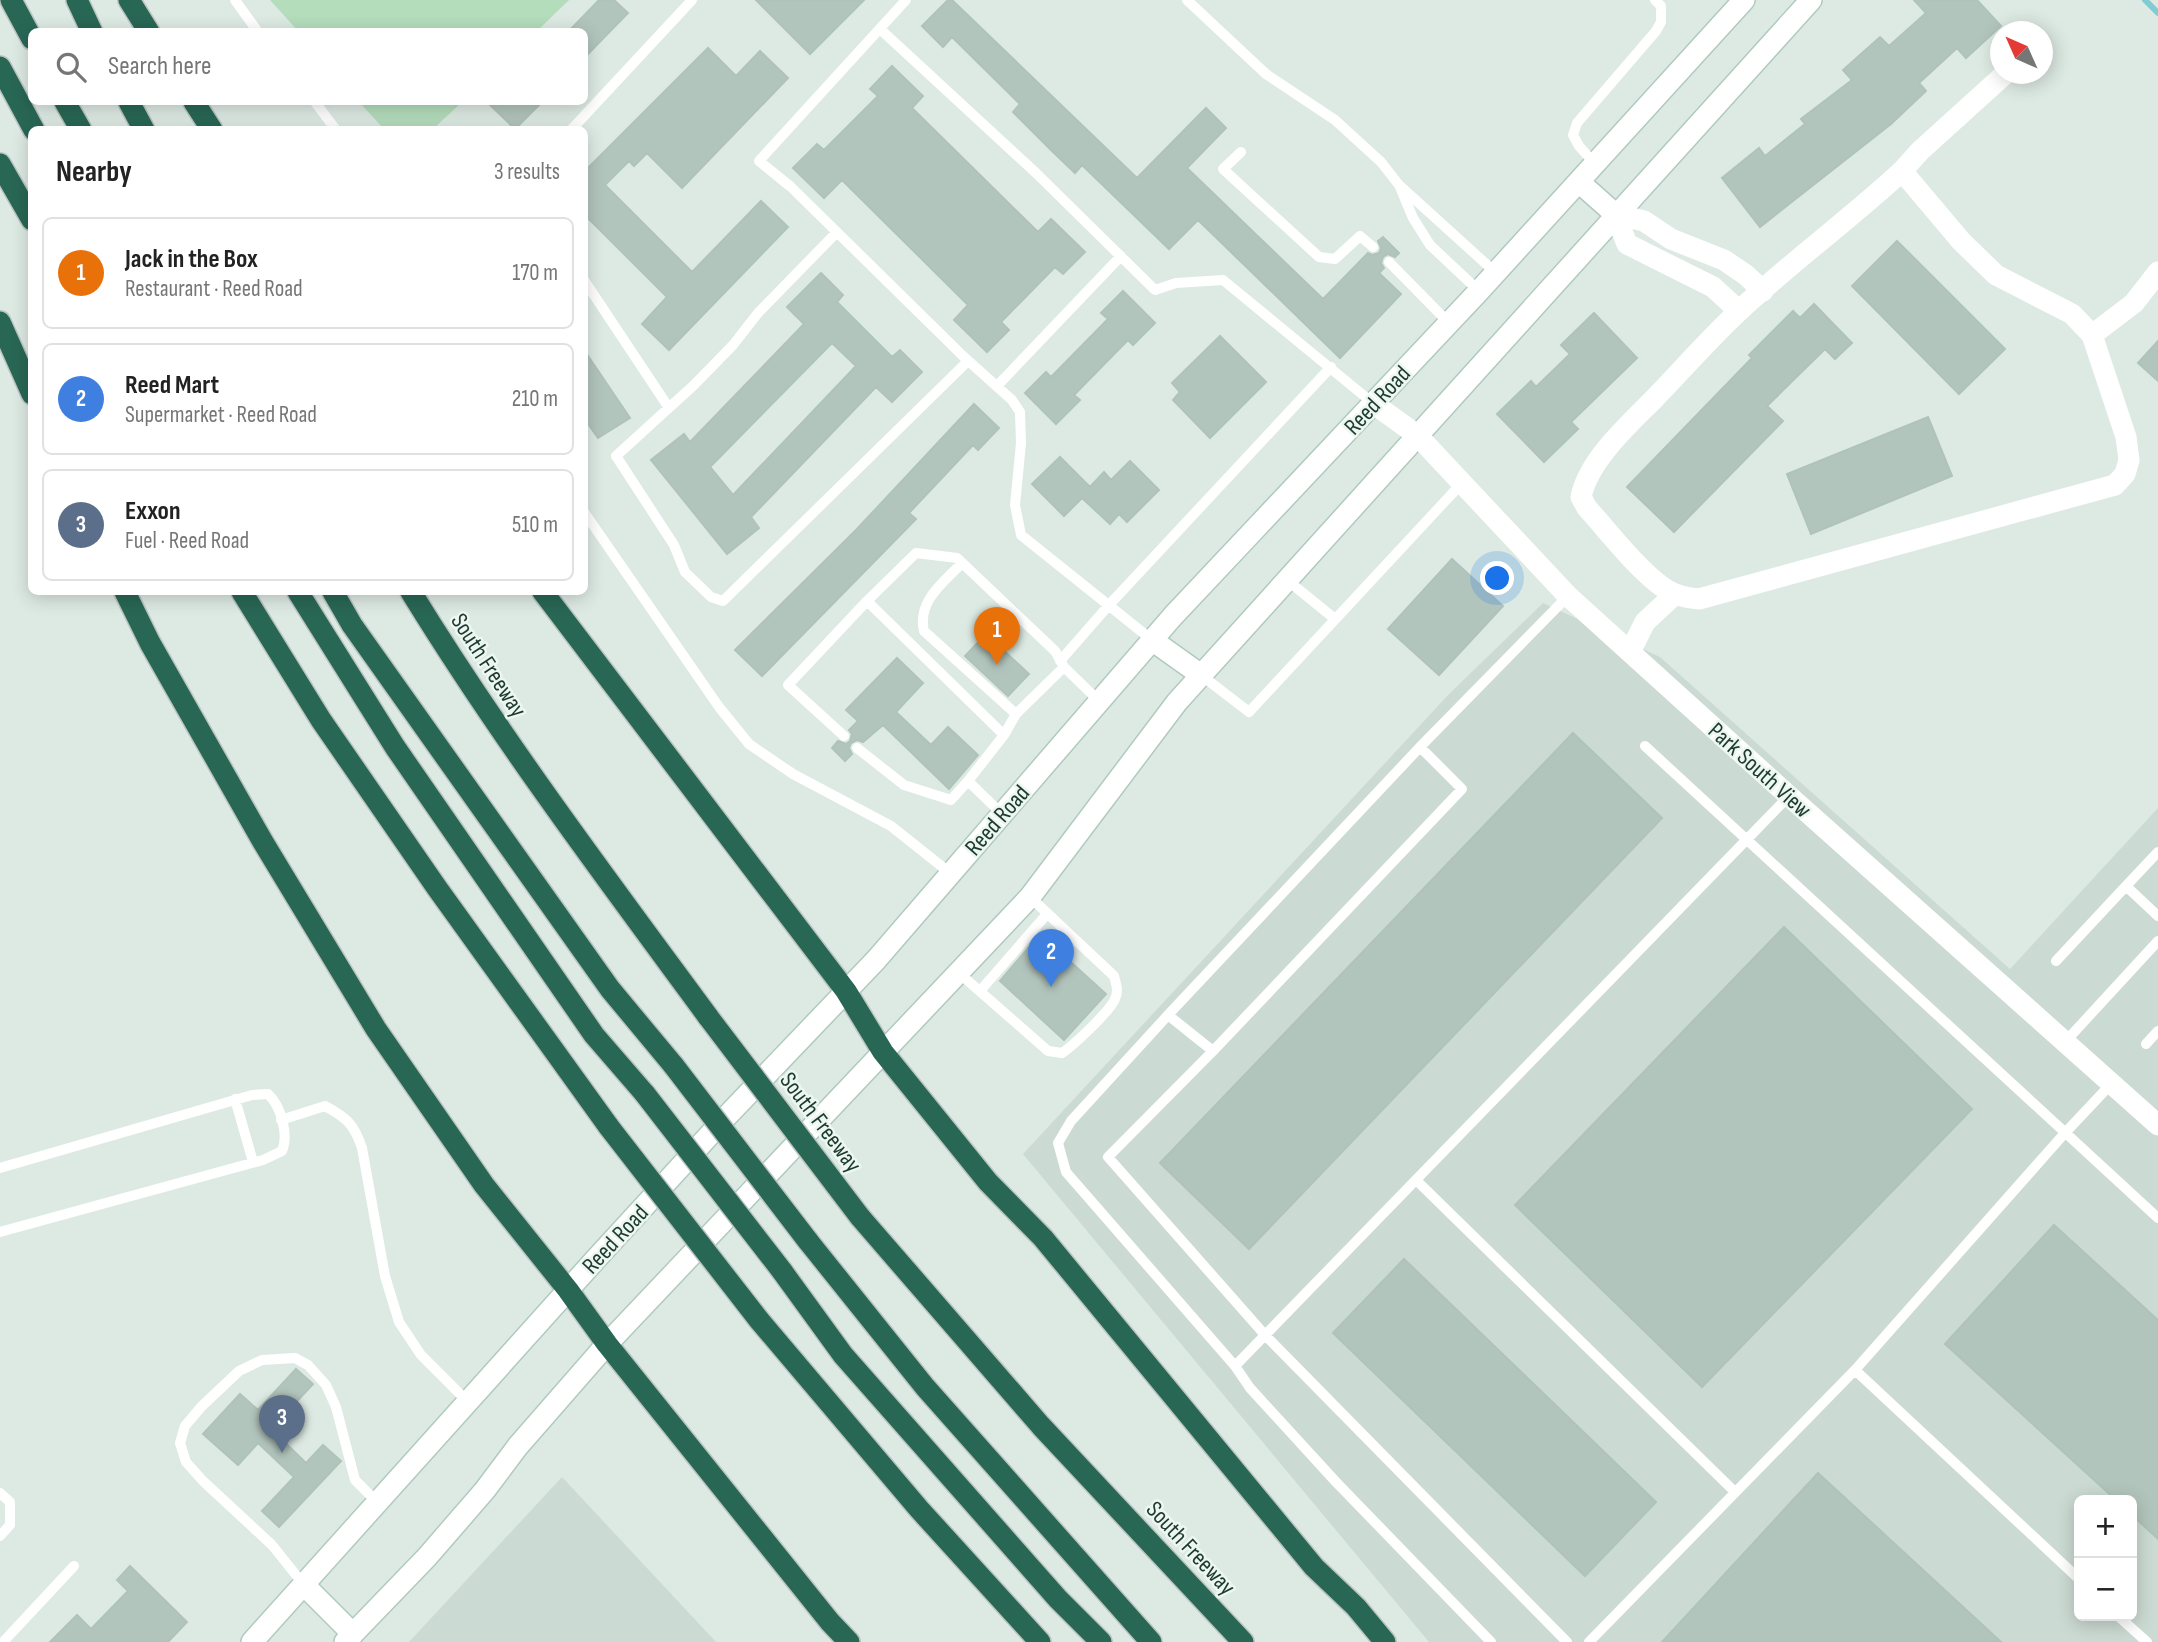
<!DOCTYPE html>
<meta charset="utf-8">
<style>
:root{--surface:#fff;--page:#f6f6f6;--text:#222;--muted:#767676;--line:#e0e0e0;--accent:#ea580c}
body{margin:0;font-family:"Sofia Sans Condensed",sans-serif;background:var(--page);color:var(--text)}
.controls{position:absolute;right:21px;bottom:21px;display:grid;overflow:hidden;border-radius:10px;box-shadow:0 4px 18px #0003}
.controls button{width:63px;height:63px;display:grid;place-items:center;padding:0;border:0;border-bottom:2px solid var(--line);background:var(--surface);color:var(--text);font:35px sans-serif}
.compass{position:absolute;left:1990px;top:21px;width:63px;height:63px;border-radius:50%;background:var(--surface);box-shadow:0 4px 18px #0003;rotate:315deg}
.you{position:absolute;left:1498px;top:579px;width:24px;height:24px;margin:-18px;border:5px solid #fff;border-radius:50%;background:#1a73e8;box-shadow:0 0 0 10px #1a73e833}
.badge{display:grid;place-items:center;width:46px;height:46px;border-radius:50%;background:var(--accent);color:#fff;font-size:23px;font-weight:700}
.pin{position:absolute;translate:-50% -58px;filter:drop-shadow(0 2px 4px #0008)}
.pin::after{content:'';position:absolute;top:37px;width:24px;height:21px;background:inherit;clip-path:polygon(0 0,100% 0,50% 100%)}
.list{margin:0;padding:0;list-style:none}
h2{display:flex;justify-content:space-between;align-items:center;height:91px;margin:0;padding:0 28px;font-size:30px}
h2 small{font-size:23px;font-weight:400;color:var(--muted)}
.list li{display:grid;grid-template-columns:46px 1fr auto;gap:21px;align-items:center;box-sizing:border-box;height:112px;margin:0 14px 14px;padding:0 14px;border:2px solid var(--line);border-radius:10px}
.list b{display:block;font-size:26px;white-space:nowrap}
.list p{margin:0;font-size:23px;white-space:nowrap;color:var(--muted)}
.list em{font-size:23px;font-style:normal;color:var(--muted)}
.icon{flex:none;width:38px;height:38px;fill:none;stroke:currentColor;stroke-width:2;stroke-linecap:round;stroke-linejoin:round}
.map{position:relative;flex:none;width:2158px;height:1642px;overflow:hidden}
.search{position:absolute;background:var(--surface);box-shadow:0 4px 18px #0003;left:28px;top:28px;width:560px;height:77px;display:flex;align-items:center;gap:18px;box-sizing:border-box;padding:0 24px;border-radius:10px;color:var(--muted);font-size:26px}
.panel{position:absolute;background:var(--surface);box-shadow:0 4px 18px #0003;left:28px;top:126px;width:560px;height:469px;border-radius:10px}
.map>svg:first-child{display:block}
</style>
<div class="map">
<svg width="2158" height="1642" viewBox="0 0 2158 1642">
<rect width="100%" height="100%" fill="#ddeae3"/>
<!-- built -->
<path fill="#cbdad2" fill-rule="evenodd" d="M1543 603 1660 657 2010 969 2158 808V1642H1429L1023 1154 1449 694ZM2079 1500H2132V1616H2079Z
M562 1477 716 1642H409Z"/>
<!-- green -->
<path fill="#b4ddbc" d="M270 0H569L536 32 298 31Z
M359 102H462L432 130 384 129Z"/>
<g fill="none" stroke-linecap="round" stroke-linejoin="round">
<!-- stream -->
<path stroke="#81ccd2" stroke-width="6" d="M2145 0 2158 13"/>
</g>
<!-- building -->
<path fill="#b2c5bc" stroke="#afc3ba" stroke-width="2" fill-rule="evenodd" d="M599 0H614L628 13 584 58V32H568Z
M756 0H864L810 54Z
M948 0H952L1137 178 1206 108 1226 128 1187 168 1323 299 1368 253 1372 255 1379 253 1381 248 1378 241 1383 237 1399 253 1395 257 1388 254 1383 257 1381 263 1384 268 1379 273 1401 294 1340 358 1198 220 1169 249 1082 165 1075 173 1052 151 1013 112 1020 104 952 37 943 47 922 26Z
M1914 0H1977L2001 26 1966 58 1957 48 1919 83 1926 91 1891 124 1760 227 1722 178 1759 148 1765 156 1805 124 1801 119 1852 80 1843 70 1880 37 1889 46 1926 13Z
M708 48 736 76 760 51 788 78 682 188 647 153 634 166 629 161 605 185 692 272 761 201 788 227 669 350 642 324 667 297 584 214V172Z
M892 66 923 96 912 108 1038 232 1051 219 1085 252 1063 274 1055 267 1001 322 1009 330 987 352 954 320 968 305 842 180 824 198 793 168 817 144 824 150 878 96 870 89Z
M487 102H542L515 129Z
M1897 241 2005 349 1959 394 1852 286Z
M821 273 843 295 837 302 892 357 900 350 922 372 892 402 876 387 751 517 759 528 727 554 651 460 684 434 690 442 804 324 787 307ZM832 343 856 366 733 495 710 467Z
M1123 291 1155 323 1133 345 1128 340 1074 395 1080 400 1056 424 1025 393 1046 372 1051 377 1108 319 1101 313Z
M1814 304 1852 343 1835 359 1825 349 1767 406 1783 421 1674 532 1627 487 1752 358 1749 355 1793 311 1800 318Z
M1594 313 1637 358 1571 422 1578 429 1544 462 1497 414 1531 381 1536 387 1570 354 1561 345Z
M1220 336 1266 382 1210 438 1173 400 1180 392 1172 383Z
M2158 341V381L2138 363Z
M584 350 630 418 598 438 584 418Z
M974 404 999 428 978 450 973 445 909 513 916 519 762 676 735 650 856 530Z
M1928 417 1952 476 1811 534 1787 474Z
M1060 457 1090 487 1104 472 1111 480 1130 461 1159 490 1127 522 1119 514 1110 524 1082 498 1064 516 1032 484Z
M1452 559 1503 606 1439 675 1388 629Z
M986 634 1029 674 1008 696 965 656Z
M897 658 923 683 896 712 931 745 948 727 978 755 949 789 883 725 863 742 857 740 851 743 849 748 852 754 845 761 832 748 838 741 846 744 850 741 852 734 849 730 858 721 846 710Z
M1573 733 1662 818 1249 1249 1160 1163Z
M1784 927 1972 1109 1702 1387 1515 1205Z
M1040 934 1106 994 1064 1040 1000 981Z
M2054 1225 2158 1320V1539L2132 1515V1500H2116L1945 1344Z
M1404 1259 1656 1502 1585 1576 1333 1333Z
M296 1369 313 1384 271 1429 306 1463 323 1445 341 1461 279 1527 262 1511 294 1477 258 1443 238 1465 203 1434 240 1394 258 1410Z
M1818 1473 2001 1642H1662Z
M130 1566 187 1622 168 1642H50L77 1615 91 1629 128 1591 117 1580Z"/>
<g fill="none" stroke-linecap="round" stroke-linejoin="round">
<!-- secondary casing -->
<g stroke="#b0cabe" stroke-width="24">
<path id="secondary" d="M1579 182 1615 214
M1152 640 1201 675
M304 1585 353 1634
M252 1642 595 1260 726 1117 876 960 1173 616 1479 291 1744 0
M345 1642 427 1557 485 1490 518 1446 607 1344 1030 897 1177 702 1811 0"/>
</g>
<!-- highway casing -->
<g stroke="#bcc4c1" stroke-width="24">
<path id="highway" d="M11 0 32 39
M77 0 92 32
M129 0 149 32
M0 67 34 130
M65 102 81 130
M129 102 144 130
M194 102 212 130
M0 164 32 220
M0 322 32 394
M125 592 150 643 263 842 376 1029 484 1185 568 1290 607 1344 830 1622 849 1642
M242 592 321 720 437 888 609 1127
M298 592 395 747 594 1035 645 1094
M333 592 352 625 610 989 674 1066
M411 592C502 740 606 878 709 1018
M543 592 846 991 883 1052 988 1182 1043 1238 1314 1567 1356 1607 1385 1642
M860 1217 1041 1426 1243 1642
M808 1241 925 1387 1151 1642
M782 1271 843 1355 1058 1599 1101 1642
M759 1320 919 1509 1040 1642"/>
</g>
<!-- lane -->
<path stroke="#fff" stroke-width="10" d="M235 0 258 32
M906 0 759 161 791 187 963 356 1012 400 1020 412 1021 443 1015 505 1021 535 1152 640
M1187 0 1266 74 1335 120 1381 162 1399 185 1495 272
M880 29 1036 173 1155 290 1176 283 1223 280 1374 404
M315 102 336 130
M571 130 692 0
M1241 152 1223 169 1319 257 1335 259 1360 236 1373 247
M1595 164 1579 146 1573 135 1577 123 1656 31 1661 22V6L1655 0
M1400 187 1413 218 1430 245 1479 291
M837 232 758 313 733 345 694 385 616 456 674 545 685 572 711 597 723 601 968 361
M1389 262 1449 323
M584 280 669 408
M997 386 1121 256
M584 512 719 707 749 744 793 774 891 826 950 873
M962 563C943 583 917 601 924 631L1016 714
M1287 580 1335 619
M867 601 916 553 957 558 1055 651 1064 667
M1060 661 1109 605 1331 367
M1201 675 1249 712 1462 483
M844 736 788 685 867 601 1004 735
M1645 746 2158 1218
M857 748 904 785 951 800 968 781
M1002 814 968 781 1004 735 1016 714 1064 667 1099 701
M2158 852 2126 886 2158 916
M2056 961 2126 886
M959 973 1048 1051 1062 1053C1074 1045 1110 1011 1115 999 1119 991 1116 984 1114 976L1030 897
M980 991 1047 914
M1168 1015 1213 1051 1462 789 1420 747
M2065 1042 2158 941
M2146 1044 2158 1031
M1213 1051 1108 1157 1265 1335 1567 1642
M235 1099 253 1162
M281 1120 325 1106C347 1118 354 1124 362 1148L385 1276 399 1322 421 1355 467 1401
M0 1168 252 1095 268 1094C281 1106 289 1135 282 1151L263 1160 0 1232
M1416 1180 1735 1492
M1235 1366 1789 796
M1855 1370 2079 1579
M0 1493 10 1502V1525L0 1536
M304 1585 272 1545 203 1481 186 1462 180 1443 185 1426 201 1407 239 1371 262 1360 295 1358 308 1365 326 1385 336 1407 355 1480 376 1501
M2118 1616 2147 1642
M3 1642 74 1566
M1491 1642 1336 1482 1250 1388 1235 1366 1066 1172 1058 1143 1071 1121 1168 1015 1420 747 1568 596
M1589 1642 1855 1370 2064 1134 2112 1083"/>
<!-- street -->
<path stroke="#fff" stroke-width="21" d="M1902 171 1961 241 1996 275 2072 314 2092 335 2126 437 2129 460 2125 474 2115 485 1699 599C1687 598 1677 596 1667 590 1640 573 1609 532 1587 508L1581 497C1588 461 1628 425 1653 400 1682 370 1709 339 1739 311 1791 262 1849 220 1902 171L1920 151 2005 74
M1615 214 1644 221 1671 239 1724 260 1746 275 1763 291
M1615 214 1627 244 1713 287 1739 311
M2092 335 2134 303 2158 272
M1374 404 1417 435 1568 596 1789 796 2158 1125
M1630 652 1645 622 1675 594"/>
<!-- secondary -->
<use href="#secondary" stroke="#fff" stroke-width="21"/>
<!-- highway -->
<use href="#highway" stroke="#296755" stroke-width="21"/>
<!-- highway-bridge casing -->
<g stroke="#bcc4c1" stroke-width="24" stroke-linecap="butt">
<path id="highway-bridge" d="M709 1018 860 1217
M674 1066 808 1241
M645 1094 782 1271
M609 1127 759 1320"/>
</g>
<!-- highway-bridge -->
<use href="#highway-bridge" stroke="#296755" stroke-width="21"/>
</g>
<g text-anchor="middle" stroke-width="5" stroke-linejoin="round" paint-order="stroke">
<!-- street labels -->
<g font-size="24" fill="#1e3a30" stroke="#edf7f1">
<text transform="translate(1377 400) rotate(-47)" y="8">Reed Road</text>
<text transform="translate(489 665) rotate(57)" y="8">South Freeway</text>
<text transform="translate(1760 770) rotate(42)" y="8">Park South View</text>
<text transform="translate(997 820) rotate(-49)" y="8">Reed Road</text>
<text transform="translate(821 1122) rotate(53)" y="8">South Freeway</text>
<text transform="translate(615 1239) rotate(-47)" y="8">Reed Road</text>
<text transform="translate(1191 1548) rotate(47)" y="8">South Freeway</text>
</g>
</g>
</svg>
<div class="controls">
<button>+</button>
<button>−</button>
</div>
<svg class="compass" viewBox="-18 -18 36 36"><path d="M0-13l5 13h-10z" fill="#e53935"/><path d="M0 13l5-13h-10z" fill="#767676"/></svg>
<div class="you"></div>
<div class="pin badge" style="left:997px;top:665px;background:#e8710a">1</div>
<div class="pin badge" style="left:1051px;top:987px;background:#3f7fe0">2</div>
<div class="pin badge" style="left:282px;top:1453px;background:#5c6f8a">3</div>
<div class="search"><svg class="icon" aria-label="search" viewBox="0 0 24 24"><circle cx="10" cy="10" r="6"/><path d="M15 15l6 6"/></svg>Search here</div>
<section class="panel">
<h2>Nearby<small>3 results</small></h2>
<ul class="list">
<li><span class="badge" style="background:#e8710a">1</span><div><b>Jack in the Box</b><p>Restaurant · Reed Road</p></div><em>170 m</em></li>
<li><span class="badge" style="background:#3f7fe0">2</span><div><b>Reed Mart</b><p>Supermarket · Reed Road</p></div><em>210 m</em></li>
<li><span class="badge" style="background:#5c6f8a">3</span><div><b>Exxon</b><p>Fuel · Reed Road</p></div><em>510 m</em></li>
</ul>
</section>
</div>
